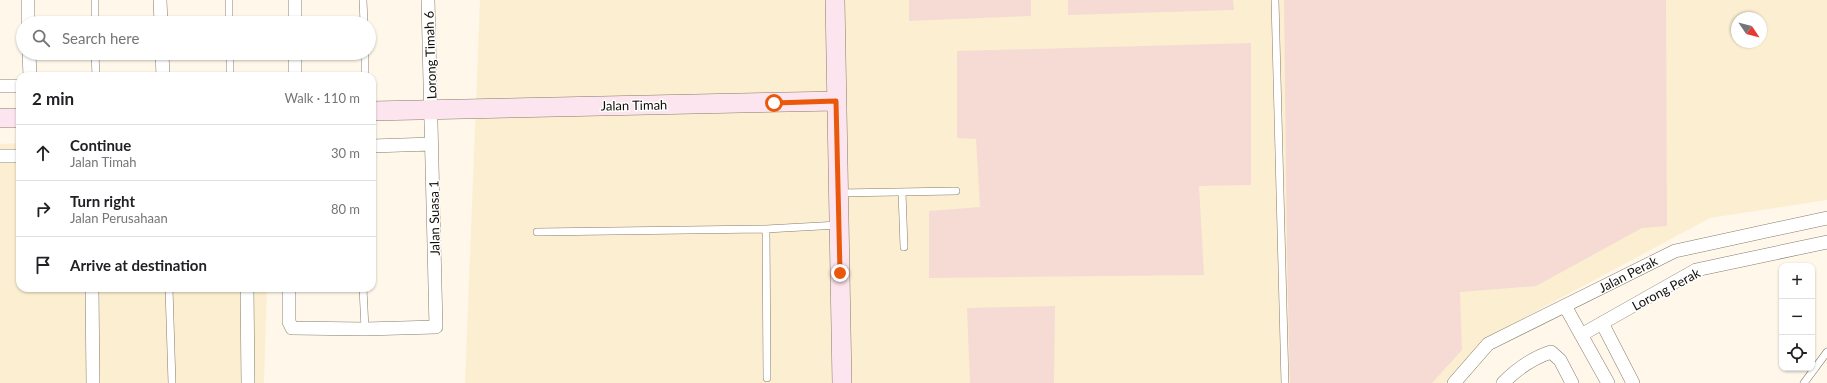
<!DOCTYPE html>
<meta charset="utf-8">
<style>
:root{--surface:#fff;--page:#f6f6f6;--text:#202124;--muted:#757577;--line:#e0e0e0}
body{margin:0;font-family:Lato,sans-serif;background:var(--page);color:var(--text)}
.controls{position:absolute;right:12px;bottom:12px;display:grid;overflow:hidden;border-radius:8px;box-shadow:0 1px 3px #0004}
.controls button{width:36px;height:36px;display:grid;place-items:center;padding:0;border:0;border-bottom:1px solid var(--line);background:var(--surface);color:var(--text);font:20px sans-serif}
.compass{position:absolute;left:1731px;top:12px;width:36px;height:36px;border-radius:50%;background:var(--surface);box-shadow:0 1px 3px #0004;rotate:125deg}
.stop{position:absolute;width:12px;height:12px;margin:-9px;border:3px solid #ea580c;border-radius:50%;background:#fff}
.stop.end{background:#ea580c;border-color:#fff;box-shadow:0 1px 4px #0008}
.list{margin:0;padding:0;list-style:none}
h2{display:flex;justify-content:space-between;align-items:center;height:52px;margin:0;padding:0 16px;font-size:17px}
h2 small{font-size:13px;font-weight:400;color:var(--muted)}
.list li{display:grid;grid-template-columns:26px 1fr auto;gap:12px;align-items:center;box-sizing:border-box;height:56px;padding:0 16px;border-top:1px solid var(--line)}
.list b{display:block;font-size:15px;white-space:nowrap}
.list p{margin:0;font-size:13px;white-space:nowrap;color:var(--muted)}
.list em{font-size:13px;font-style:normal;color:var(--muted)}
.icon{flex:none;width:22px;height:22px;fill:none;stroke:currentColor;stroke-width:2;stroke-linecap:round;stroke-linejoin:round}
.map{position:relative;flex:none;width:1827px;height:383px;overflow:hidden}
.search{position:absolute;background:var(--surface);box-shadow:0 1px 3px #0004;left:16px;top:16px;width:360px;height:44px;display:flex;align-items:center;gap:10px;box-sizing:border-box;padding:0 14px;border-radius:22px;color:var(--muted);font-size:15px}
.panel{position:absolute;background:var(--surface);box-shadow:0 1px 3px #0004;left:16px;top:72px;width:360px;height:220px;border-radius:12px}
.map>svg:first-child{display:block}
</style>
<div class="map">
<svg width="1827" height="383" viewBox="0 0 1827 383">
<rect width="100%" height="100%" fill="#fef7ea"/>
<!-- built -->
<path fill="#fceed1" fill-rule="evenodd" d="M480 0H1827V200L1710 218 1507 327 1447 383H465ZM1737 18H1761V42H1737Z
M20 143V288H267L264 383H0V144Z"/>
<!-- building -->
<path fill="#f5dbd3" d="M909 0H1031V16L909 21Z
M1068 0H1233L1234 10 1068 15Z
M1284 0H1666L1667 226 1642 228 1536 286 1460 292 1462 350 1432 383H1290L1287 255Z
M1251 43V185L1199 186 1204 275 929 278V211L980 207 976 139 957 138V51Z
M1055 306 1054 383H970L967 308Z"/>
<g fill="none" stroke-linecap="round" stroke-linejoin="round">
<!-- lane casing -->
<g stroke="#867c69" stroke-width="8">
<path id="lane" d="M95 0V23
M229 0V23
M363 0 364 23
M1275 0 1285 383
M95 53 96 76
M230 53V76
M365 53V76
M902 192 904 247
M839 193 956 191
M766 229 767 378
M537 232 766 229 839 225
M169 288 172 383
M363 288 365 329
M1804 383 1827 352"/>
</g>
<!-- street casing -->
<g stroke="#867c69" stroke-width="14">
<path id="street" d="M28 0V23
M160 0 161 23
M295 0V23
M29 53 30 76
M162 53 163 76
M295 53V76
M0 86H20
M372 146 432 144
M0 156H20
M92 288 93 383
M247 288 248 383
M289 288V322L292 328 365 329 436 327 428 0
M1565 306 1608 383
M1602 323 1633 383
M1581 335 1696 270 1827 242
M1454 383 1488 344 1675 251 1827 218
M1503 383C1517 369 1532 358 1551 352L1560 360 1572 383"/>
</g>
<!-- secondary casing -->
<g stroke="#867c69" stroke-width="20">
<path id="secondary" d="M835 0 842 383
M372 111 837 101
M0 118H20"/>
</g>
<!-- lane -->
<use href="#lane" stroke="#fff" stroke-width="7"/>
<!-- street -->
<use href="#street" stroke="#fff" stroke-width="13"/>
<!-- secondary -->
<use href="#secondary" stroke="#fce5ee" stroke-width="19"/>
</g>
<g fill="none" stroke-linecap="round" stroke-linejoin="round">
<!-- route -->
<path stroke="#ea580c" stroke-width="5" d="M774 103 836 101 840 273"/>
</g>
<g text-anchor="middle" stroke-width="3" stroke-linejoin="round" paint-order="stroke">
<!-- street labels -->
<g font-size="13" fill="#100c06" stroke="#fff">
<text transform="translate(430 55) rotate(-92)" y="5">Lorong Timah 6</text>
<text transform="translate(634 105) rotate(-1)" y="5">Jalan Timah</text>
<text transform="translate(434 218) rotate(-91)" y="5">Jalan Suasa 1</text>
<text transform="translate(1628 274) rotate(-27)" y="5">Jalan Perak</text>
<text transform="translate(1666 289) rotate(-28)" y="5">Lorong Perak</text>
</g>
</g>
</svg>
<div class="controls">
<button>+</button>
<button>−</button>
<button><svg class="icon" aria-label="locate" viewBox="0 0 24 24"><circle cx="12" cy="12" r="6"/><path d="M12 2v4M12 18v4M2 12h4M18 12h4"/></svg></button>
</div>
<svg class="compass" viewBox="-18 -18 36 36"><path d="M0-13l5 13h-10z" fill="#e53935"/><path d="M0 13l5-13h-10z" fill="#757577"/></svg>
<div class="stop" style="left:774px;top:103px"></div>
<div class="stop end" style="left:840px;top:273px"></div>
<div class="search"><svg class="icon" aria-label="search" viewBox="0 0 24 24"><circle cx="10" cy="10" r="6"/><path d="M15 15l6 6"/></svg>Search here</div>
<section class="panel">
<h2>2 min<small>Walk · 110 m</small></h2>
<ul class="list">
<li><svg class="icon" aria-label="ahead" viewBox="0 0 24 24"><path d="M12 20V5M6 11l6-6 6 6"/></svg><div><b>Continue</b><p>Jalan Timah</p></div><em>30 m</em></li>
<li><svg class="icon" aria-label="right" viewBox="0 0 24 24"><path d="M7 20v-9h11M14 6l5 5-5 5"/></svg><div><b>Turn right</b><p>Jalan Perusahaan</p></div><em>80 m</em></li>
<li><svg class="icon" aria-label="arrive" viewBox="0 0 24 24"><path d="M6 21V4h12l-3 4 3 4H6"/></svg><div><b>Arrive at destination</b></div></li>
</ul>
</section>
</div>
